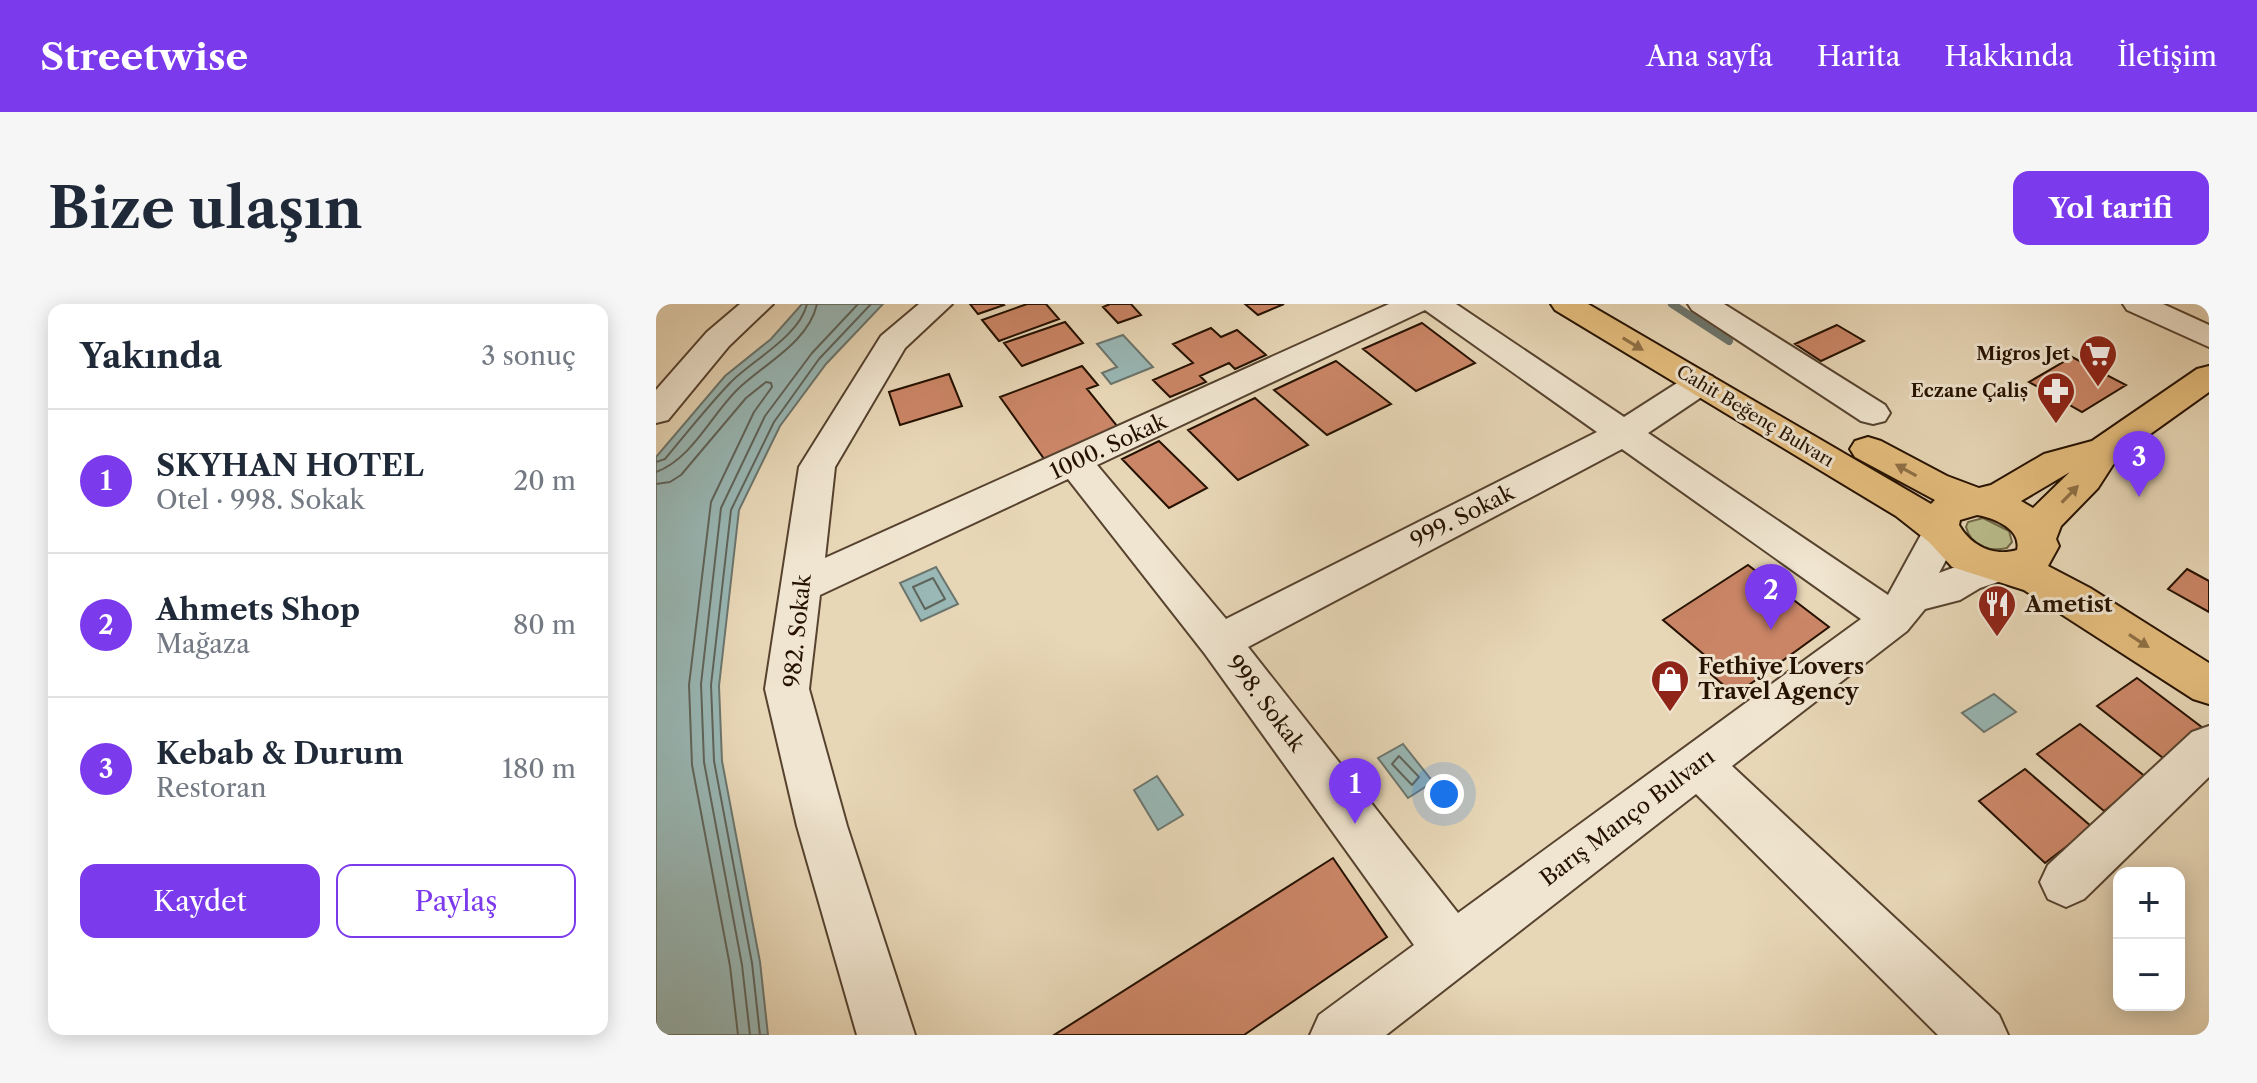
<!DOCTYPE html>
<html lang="tr">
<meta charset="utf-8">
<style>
:root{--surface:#fff;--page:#f6f6f7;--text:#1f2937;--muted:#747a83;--line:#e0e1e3;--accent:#7c3aed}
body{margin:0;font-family:"Libre Caslon Text",serif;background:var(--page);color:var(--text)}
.controls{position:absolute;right:24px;bottom:24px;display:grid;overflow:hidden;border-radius:16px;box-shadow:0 4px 20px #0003}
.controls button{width:72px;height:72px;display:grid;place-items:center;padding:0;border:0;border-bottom:2px solid var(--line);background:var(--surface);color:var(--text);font:40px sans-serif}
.you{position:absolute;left:788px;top:490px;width:28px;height:28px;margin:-20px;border:6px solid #fff;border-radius:50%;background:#1a73e8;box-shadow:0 0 0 12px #1a73e833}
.badge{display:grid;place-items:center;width:52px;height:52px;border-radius:50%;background:var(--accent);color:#fff;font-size:26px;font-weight:700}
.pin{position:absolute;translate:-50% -66px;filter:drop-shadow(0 2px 4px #0008)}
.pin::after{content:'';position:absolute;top:42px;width:28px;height:24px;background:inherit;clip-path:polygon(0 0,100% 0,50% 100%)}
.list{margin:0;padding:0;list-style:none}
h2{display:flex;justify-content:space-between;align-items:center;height:104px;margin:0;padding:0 32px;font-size:34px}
h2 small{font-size:26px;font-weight:400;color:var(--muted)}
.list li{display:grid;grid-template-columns:52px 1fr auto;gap:24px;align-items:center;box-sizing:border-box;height:144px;padding:0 32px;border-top:2px solid var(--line)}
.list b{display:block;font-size:30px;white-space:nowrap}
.list p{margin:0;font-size:26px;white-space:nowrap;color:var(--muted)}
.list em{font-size:26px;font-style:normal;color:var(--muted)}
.actions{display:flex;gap:16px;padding:24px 32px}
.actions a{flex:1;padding:18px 0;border:2px solid var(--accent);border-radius:16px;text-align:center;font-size:28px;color:var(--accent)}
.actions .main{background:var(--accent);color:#fff}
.map{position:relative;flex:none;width:1553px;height:731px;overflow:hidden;border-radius:16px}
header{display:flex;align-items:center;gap:48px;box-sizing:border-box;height:112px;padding:0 40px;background:var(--accent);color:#fff}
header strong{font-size:38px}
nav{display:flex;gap:44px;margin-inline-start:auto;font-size:28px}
.intro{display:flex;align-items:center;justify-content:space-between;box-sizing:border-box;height:192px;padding:0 48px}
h1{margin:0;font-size:56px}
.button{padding:20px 36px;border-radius:16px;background:var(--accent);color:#fff;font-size:28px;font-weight:700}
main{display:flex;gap:48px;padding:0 48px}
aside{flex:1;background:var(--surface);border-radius:16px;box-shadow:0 4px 20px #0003}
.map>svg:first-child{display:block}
</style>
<header>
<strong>Streetwise</strong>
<nav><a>Ana sayfa</a><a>Harita</a><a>Hakkında</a><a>İletişim</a></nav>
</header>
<div class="intro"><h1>Bize ulaşın</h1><a class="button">Yol tarifi</a></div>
<main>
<aside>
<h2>Yakında<small>3 sonuç</small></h2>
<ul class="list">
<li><span class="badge">1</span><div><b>SKYHAN HOTEL</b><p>Otel · 998. Sokak</p></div><em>20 m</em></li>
<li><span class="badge">2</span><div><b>Ahmets Shop</b><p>Mağaza</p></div><em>80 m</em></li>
<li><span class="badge">3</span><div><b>Kebab &amp; Durum</b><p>Restoran</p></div><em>180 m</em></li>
</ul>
<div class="actions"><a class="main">Kaydet</a><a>Paylaş</a></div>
</aside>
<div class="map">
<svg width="1553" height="731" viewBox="0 0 1553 731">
<rect width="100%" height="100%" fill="#e8d7b7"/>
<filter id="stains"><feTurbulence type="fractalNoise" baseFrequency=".0025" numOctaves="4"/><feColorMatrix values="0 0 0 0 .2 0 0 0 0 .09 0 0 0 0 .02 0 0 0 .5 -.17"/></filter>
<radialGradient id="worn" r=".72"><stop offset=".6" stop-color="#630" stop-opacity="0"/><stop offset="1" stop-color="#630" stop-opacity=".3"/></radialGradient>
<!-- green -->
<path fill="#babd8b" stroke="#706746" stroke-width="2" d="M1327 214 1353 227 1356 238 1351 244C1333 248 1315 242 1310 223L1312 218Z"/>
<!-- water -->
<path fill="#99b8b6" stroke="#6b756d" stroke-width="2" d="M146 0H227L170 60 124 122 83 206 63 382 66 457 104 658 112 731H0V153L69 72 115 35Z
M467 31 497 63 455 80 446 69 461 63 441 40Z
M280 263 302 300 265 317 244 279Z
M1338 390 1360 408 1328 428 1306 409Z
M747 440 777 478 752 494 722 454Z
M501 472 527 511 502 526 478 486Z"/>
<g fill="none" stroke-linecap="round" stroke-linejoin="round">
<!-- shore -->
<path stroke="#5f645b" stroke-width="2" d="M0 158 9 155C30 130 51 103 74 79 96 56 143 33 151 0
M0 168C36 155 55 111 82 85 109 59 152 39 161 0
M0 180 14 178 25 171 90 94 110 78 115 79 116 83 98 108 55 198 33 381 36 461 74 662 82 731
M277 274 289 295 269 305 257 283Z
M743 452 763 473 756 481 736 460Z
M94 731 86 661 48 458 45 380 65 204 109 112 156 49 202 0
M104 731 96 659 58 457 55 381 75 206 118 118 163 55 215 0"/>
<!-- stream -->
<path stroke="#6b756d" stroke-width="8" d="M1016 0 1073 37"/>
</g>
<!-- building -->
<path fill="#cb8667" stroke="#251100" stroke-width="2" d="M314 0H347L348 1 322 10Z
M371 0H390L403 15 343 37 326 16Z
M454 0H475L485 11 462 19 447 3Z
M589 0H628L602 11Z
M409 18 427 39 366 62 348 39Z
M766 19 819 59 760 87 707 45Z
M1181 21 1208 37 1165 57 1139 40Z
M555 24 565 33 581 26 610 51 579 65 573 59 544 72 550 78 514 93 497 76 537 59 517 40Z
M1416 53 1470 81 1426 108 1373 78Z
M680 57 735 100 671 131 618 86Z
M426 62 442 81 431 85 466 128 391 159 344 93Z
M293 70 306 102 244 121 233 88Z
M599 94 652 141 582 176 532 126Z
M503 137 551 184 513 204 466 155Z
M1092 261 1173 323 1079 391 1049 365 1058 359 1007 316Z
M1531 265 1553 277V308L1512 285Z
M1481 374 1547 424 1507 454 1441 402Z
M1424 420 1491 474 1448 507 1381 450Z
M1369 465 1436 523 1389 559 1323 497Z
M677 554 731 633 588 731H398Z"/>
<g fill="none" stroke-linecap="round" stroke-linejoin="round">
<!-- minor casing -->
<g stroke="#56422e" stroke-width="4">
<path id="minor" d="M84 0H117L73 42 12 116 0 119V86L51 28Z
M263 0H296L249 44 179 163 169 254 733 0H800L968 113 1032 72 1044 69 1056 72 1061 79 1056 86 992 129 1232 291 1272 218 1286 214 1300 218 1305 228 1283 269 1340 248 1354 252 1360 263 1354 274 1324 284 1304 296 1269 305 1251 327 1076 462 1343 711 1352 731H1282L1040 490 730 731H654L663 711 758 641 549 350 412 175 164 291 153 385 191 522 259 731H201L141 522 109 385 143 163 225 32ZM769 6 941 128 570 315 441 161ZM966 145 1205 315 802 609 592 343Z
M1032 0H1068L1229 101 1234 109 1229 117 1217 120 1205 117 1036 6Z
M1467 0H1507L1553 21V43L1471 6Z
M1553 422V473L1428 595 1410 603 1392 595 1384 578 1392 561 1536 428Z"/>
</g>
<!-- major casing -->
<g stroke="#251100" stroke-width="4">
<path id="major" d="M895 0H932L1275 200 1279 196 1199 153 1194 145 1199 137 1212 133 1225 137 1291 172 1323 184 1335 181 1388 150 1436 137 1541 65 1553 62V88L1462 153 1442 184 1405 222 1400 235 1403 242 1392 262 1434 284 1553 359V400L1537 395 1368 286 1296 263 1273 238 1240 212 899 6ZM1415 167 1377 204 1365 197 1414 168ZM1321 211C1338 214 1366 225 1361 246 1338 253 1315 242 1303 221L1304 216Z"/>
</g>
<!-- minor -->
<use href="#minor" fill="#f0e5d0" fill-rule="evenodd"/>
<!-- major -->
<use href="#major" fill="#e4bc7c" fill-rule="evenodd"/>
</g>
<!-- one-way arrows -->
<defs><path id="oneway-solid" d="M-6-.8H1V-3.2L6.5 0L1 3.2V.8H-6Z" transform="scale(2)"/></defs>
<g fill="#8e6f44">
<use href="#oneway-solid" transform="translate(977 40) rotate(31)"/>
<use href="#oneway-solid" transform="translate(1250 166) rotate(-151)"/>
<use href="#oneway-solid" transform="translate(1414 190) rotate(-46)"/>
<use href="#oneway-solid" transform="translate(1483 337) rotate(33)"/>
</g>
<!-- icons -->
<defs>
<g id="supermarket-pin" transform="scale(2)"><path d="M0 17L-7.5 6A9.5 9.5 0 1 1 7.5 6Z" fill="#8f2418" stroke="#f0e5d0"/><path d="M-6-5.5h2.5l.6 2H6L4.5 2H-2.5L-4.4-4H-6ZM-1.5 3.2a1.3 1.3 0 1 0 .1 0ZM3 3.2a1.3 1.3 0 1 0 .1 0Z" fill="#fff"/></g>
<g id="pharmacy-pin" transform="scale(2)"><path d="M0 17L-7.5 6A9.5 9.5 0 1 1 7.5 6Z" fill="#8f2418" stroke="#f0e5d0"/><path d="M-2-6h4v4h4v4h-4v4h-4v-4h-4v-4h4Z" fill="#fff"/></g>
<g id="restaurant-pin" transform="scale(2)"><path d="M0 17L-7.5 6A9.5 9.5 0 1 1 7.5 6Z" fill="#8f2418" stroke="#f0e5d0"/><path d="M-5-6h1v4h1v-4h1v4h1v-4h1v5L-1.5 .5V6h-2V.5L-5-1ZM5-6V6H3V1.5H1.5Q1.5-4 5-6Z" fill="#fff"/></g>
<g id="shop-pin" transform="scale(2)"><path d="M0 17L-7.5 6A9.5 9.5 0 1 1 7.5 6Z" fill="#8f2418" stroke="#f0e5d0"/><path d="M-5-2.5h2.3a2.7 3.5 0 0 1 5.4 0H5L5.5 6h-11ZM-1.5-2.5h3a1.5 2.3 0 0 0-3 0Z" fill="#fff"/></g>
</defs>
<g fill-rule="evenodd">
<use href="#supermarket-pin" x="1442" y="50"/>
<use href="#pharmacy-pin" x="1400" y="87"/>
<use href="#restaurant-pin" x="1341" y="300"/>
<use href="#shop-pin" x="1014" y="375"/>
</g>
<g text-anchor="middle" stroke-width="6" stroke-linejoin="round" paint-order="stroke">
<!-- far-poi labels -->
<g font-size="18" font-weight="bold" fill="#251100" stroke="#f0e5d0" text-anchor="end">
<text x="1414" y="56">Migros Jet</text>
<text x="1372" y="93">Eczane Çaliș</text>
</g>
<!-- far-street labels -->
<g font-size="18" fill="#251100" stroke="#f0e5d0">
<text transform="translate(1099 112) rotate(31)" y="6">Cahit Beğenç Bulvarı</text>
</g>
<!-- street labels -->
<g font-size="22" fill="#251100" stroke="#f0e5d0">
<text transform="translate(452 142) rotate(-25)" y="8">1000. Sokak</text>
<text transform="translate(806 212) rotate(-27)" y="8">999. Sokak</text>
<text transform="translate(141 327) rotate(-84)" y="8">982. Sokak</text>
<text transform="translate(610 399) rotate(53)" y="8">998. Sokak</text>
<text transform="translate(971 513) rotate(-37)" y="8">Barış Manço Bulvarı</text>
</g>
<!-- poi labels -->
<g font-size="22" font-weight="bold" fill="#251100" stroke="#f0e5d0" text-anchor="start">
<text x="1369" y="308">Ametist</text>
<text x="1042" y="370">Fethiye Lovers<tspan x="1042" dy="25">Travel Agency</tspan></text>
</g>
</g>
<rect width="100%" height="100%" filter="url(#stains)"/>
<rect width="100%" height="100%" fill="url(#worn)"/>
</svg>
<div class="controls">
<button>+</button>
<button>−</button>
</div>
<div class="you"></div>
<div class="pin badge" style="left:699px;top:520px">1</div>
<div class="pin badge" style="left:1115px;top:326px">2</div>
<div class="pin badge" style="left:1483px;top:193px">3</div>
</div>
</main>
